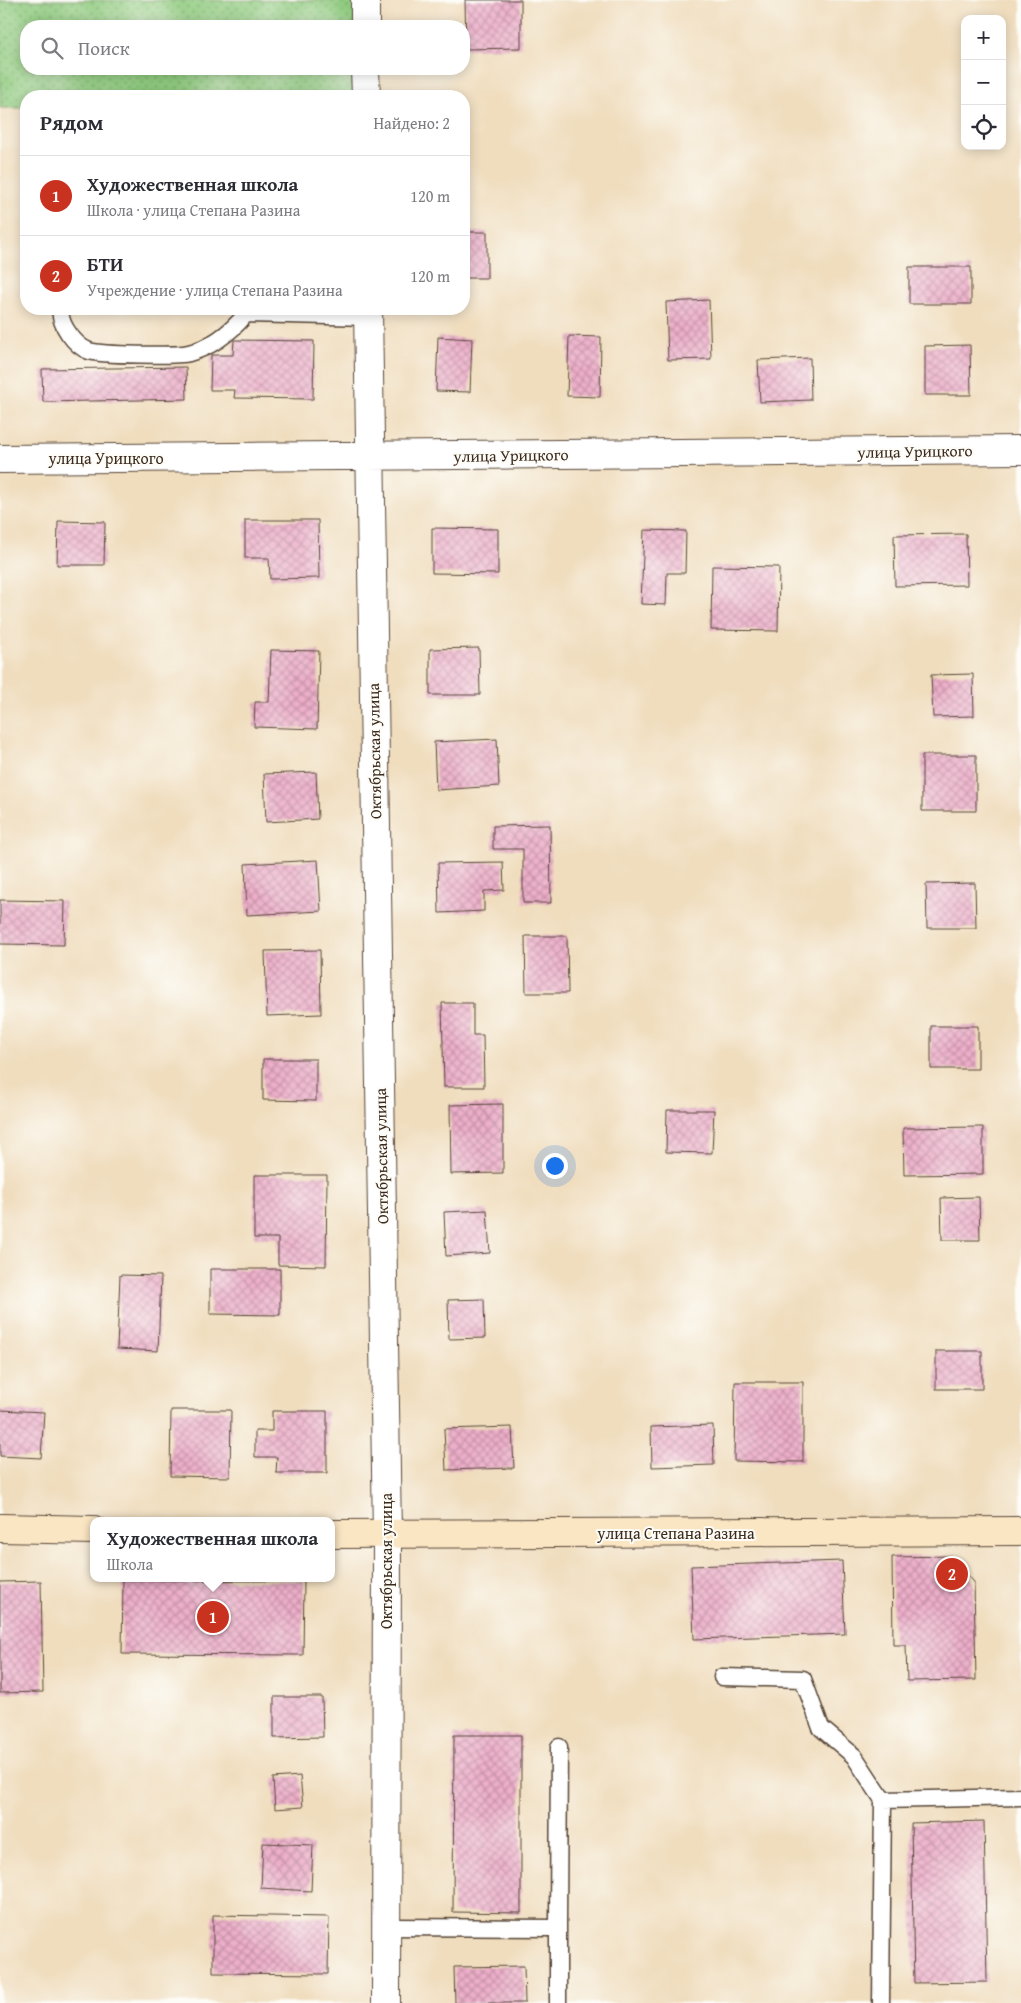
<!DOCTYPE html>
<html lang="ru">
<meta charset="utf-8">
<style>
:root{--surface:#fff;--page:#f7f7f7;--text:#2b2b33;--muted:#7c7c81;--line:#e1e1e2;--accent:#c8321e}
body{margin:0;font-family:"Gentium Book Plus",serif;background:var(--page);color:var(--text)}
.controls{position:absolute;right:15px;top:15px;display:grid;overflow:hidden;border-radius:10px;box-shadow:0 2px 12px #0003}
.controls button{width:45px;height:45px;display:grid;place-items:center;padding:0;border:0;border-bottom:1px solid var(--line);background:var(--surface);color:var(--text);font:25px sans-serif}
.you{position:absolute;left:554px;top:1165px;width:18px;height:18px;margin:-12px;border:4px solid #fff;border-radius:50%;background:#1a73e8;box-shadow:0 0 0 8px #1a73e833}
.badge{display:grid;place-items:center;width:32px;height:32px;border-radius:50%;background:var(--accent);color:#fff;font-size:16px;font-weight:700}
.pin{position:absolute;translate:-50% -50%;border:2px solid #fff;box-shadow:0 1px 5px #0006}
.popup{position:absolute;left:90px;top:1517px;width:245px;height:65px;box-sizing:border-box;display:grid;place-content:center;border-radius:10px;background:var(--surface);filter:drop-shadow(0 1px 4px #0005);font-size:16px;white-space:nowrap;color:var(--muted)}
.popup b{font-size:19px;color:var(--text)}
.popup::after{content:'';position:absolute;left:50%;top:100%;margin-left:-10px;border:10px solid transparent;border-top-color:var(--surface)}
.list{margin:0;padding:0;list-style:none}
h2{display:flex;justify-content:space-between;align-items:center;height:65px;margin:0;padding:0 20px;font-size:21px}
h2 small{font-size:16px;font-weight:400;color:var(--muted)}
.list li{display:grid;grid-template-columns:32px 1fr auto;gap:15px;align-items:center;box-sizing:border-box;height:80px;padding:0 20px;border-top:1px solid var(--line)}
.list b{display:block;font-size:19px;white-space:nowrap}
.list p{margin:0;font-size:16px;white-space:nowrap;color:var(--muted)}
.list em{font-size:16px;font-style:normal;color:var(--muted)}
.icon{flex:none;width:28px;height:28px;fill:none;stroke:currentColor;stroke-width:2;stroke-linecap:round;stroke-linejoin:round}
.map{position:relative;flex:none;width:1021px;height:2003px;overflow:hidden}
.search{position:absolute;background:var(--surface);box-shadow:0 2px 12px #0003;left:20px;top:20px;width:450px;height:55px;display:flex;align-items:center;gap:12px;box-sizing:border-box;padding:0 18px;border-radius:20px;color:var(--muted);font-size:19px}
.panel{position:absolute;background:var(--surface);box-shadow:0 2px 12px #0003;left:20px;top:90px;width:450px;height:225px;border-radius:20px}
.map>svg:first-child{display:block}
</style>
<div class="map">
<svg width="1021" height="2003" viewBox="0 0 1021 2003">
<defs>
<pattern id="park-dots" width="8" height="8" patternUnits="userSpaceOnUse" patternTransform="scale(1.25)"><rect width="8" height="8" fill="#8fca7f"/><path d="M2 2h.1M6 6h.1" fill="none" stroke="#76a467" stroke-width="1.8" stroke-linecap="round"/></pattern>
<pattern id="building-cross-hatch" width="8" height="8" patternUnits="userSpaceOnUse" patternTransform="scale(1.25)"><rect width="8" height="8" fill="#edafca"/><path d="M0 0l8 8M0 8l8-8" fill="none" stroke="#c18fa3"/></pattern>
</defs>
<rect width="100%" height="100%" fill="#fdfcf7"/>
<filter id="ink" filterUnits="userSpaceOnUse"><feTurbulence type="fractalNoise" baseFrequency=".02" numOctaves="2"/><feDisplacementMap in="SourceGraphic" scale="10" xChannelSelector="R" yChannelSelector="G"/><feConvolveMatrix kernelMatrix="1 2 1 2 8 2 1 2 1" color-interpolation-filters="sRGB"/></filter>
<filter id="wash" filterUnits="userSpaceOnUse"><feTurbulence type="fractalNoise" baseFrequency=".0096" numOctaves="4" result="noise"/><feDisplacementMap in="SourceGraphic" scale="20" xChannelSelector="R" yChannelSelector="G"/><feGaussianBlur stdDeviation="1.12" result="paint"/><feColorMatrix in="noise" values="0 0 0 0 0 0 0 0 0 0 0 0 0 0 0 0 0 1.4 0 .05"/><feComposite in="paint" operator="in"/></filter>
<g filter="url(#wash)">
<rect width="100%" height="100%" fill="#f0ddbe"/>
<!-- park -->
<path fill="url(#park-dots)" stroke="#657a4e" d="M0 0H365V26H26V69H365L366 96H26V108H0Z"/>
<g id="blocks">
<!-- building -->
<path fill="url(#building-cross-hatch)" d="M465 0H521V48L466 49Z
M464 232H487V278H464Z
M909 267H971V304H909Z
M709 300 711 359 668 360 666 302Z
M569 336 601 337 600 397 567 396Z
M438 337 472 339 470 392 436 391Z
M234 340 314 341 313 399 234 398 235 390H210L211 355H233Z
M970 345 971 395H925V346Z
M810 358 811 400 760 402 758 360Z
M186 367 187 399 43 402 42 369Z
M245 520H318L319 578 270 579 269 558H245Z
M58 521 105 522 104 565H57Z
M432 528 498 529V574L432 573Z
M644 530 686 531 685 573H667L666 605 641 604Z
M966 534 967 585 895 586 894 535Z
M712 566 779 567 778 631 711 630Z
M479 648 480 695H430V649Z
M271 650 319 651 317 729 254 727 255 702H269Z
M973 674 974 716 933 717 931 675Z
M497 739 499 786 436 790 434 742Z
M922 755H976V811H922Z
M316 772 318 819 266 822 264 774Z
M550 825 551 903H523V849H493V826Z
M318 860 321 911 247 915 245 864Z
M503 862 504 890 484 891V911L439 913 438 863Z
M975 883 976 928H927L926 884Z
M0 900 65 901 64 945 0 944Z
M525 936H567L568 993H526Z
M320 950 321 1014 267 1016 265 951Z
M442 1003H473V1035H483L484 1087H444Z
M931 1026H978V1069H931Z
M263 1059H316V1101L263 1100Z
M503 1104V1173L451 1174 450 1105Z
M667 1110H714L712 1153 666 1152Z
M983 1127V1174L904 1175 903 1128Z
M254 1175H327L326 1266 278 1265V1238H254Z
M979 1197 980 1240H942L941 1198Z
M487 1210 490 1253 446 1256 444 1212Z
M210 1269H280V1315L210 1314Z
M120 1275 161 1276 158 1351 117 1349Z
M484 1299 485 1338 449 1339 448 1300Z
M936 1351H982V1389H936Z
M735 1382H803V1462L734 1461Z
M0 1410 44 1412 41 1458 0 1456Z
M171 1410H231L230 1477 170 1476Z
M272 1411H327V1473H276L277 1457H255V1431H272Z
M713 1425 714 1465 652 1467 651 1427Z
M512 1427 514 1468 446 1470 444 1429Z
M951 1556 974 1582 976 1680 907 1681 906 1645H893L892 1557Z
M842 1561 845 1634 694 1639 691 1566Z
M123 1580 304 1581 303 1655 122 1654Z
M41 1581 43 1692 0 1693V1582Z
M274 1697H322L323 1737 274 1738Z
M454 1735H521V1913L453 1912Z
M300 1776 303 1807 275 1809 273 1778Z
M984 1821 987 1982 914 1983 911 1823Z
M263 1843 313 1845 311 1891 261 1888Z
M213 1915 329 1917 328 1974 213 1973Z
M524 1966 525 2003H455L454 1967Z"/>
</g>
</g>
<g filter="url(#ink)">
<use href="#blocks" fill-opacity="0" stroke="#564536" stroke-width="1"/>
<g fill="none" stroke-linecap="round" stroke-linejoin="round">
<!-- service casing -->
<g stroke="#564536" stroke-width="19">
<path id="service" d="M61 309C58 323 75 346 89 351 100 355 178 356 189 353 212 347 231 332 246 314
M241 309 246 314 368 317
M722 1677 803 1679 821 1728 854 1756 883 1800
M387 1927 558 1928V2003
M558 1928 559 1747
M881 2003 883 1800 1021 1797"/>
</g>
<!-- minor casing -->
<g stroke="#564536" stroke-width="30">
<path id="minor" d="M365 0V26
M365 69 366 96
M368 309 387 1535
M0 459 1021 450"/>
</g>
<!-- tertiary casing -->
<g stroke="#564536" stroke-width="30">
<path id="tertiary" d="M386 2003 387 1535"/>
</g>
<!-- secondary casing -->
<g stroke="#564536" stroke-width="30">
<path id="secondary" d="M0 1528 94 1530
M332 1534 1021 1531"/>
</g>
<!-- service -->
<use href="#service" stroke="#fff" stroke-width="16"/>
<!-- minor -->
<use href="#minor" stroke="#fff" stroke-width="28"/>
<!-- tertiary -->
<use href="#tertiary" stroke="#fff" stroke-width="28"/>
<!-- secondary -->
<use href="#secondary" stroke="#fbe6c4" stroke-width="28"/>
</g>
</g>
<g text-anchor="middle" stroke-width="4" stroke-linejoin="round" paint-order="stroke">
<!-- street labels -->
<g font-size="16" fill="#3b2a1e" stroke="#fdfcf7">
<text transform="translate(915 451) rotate(-1)" y="6">улица Урицкого</text>
<text transform="translate(511 455) rotate(-1)" y="6">улица Урицкого</text>
<text x="106" y="464">улица Урицкого</text>
<text transform="translate(374 751) rotate(-91)" y="6">Октябрьская улица</text>
<text transform="translate(381 1156) rotate(-91)" y="6">Октябрьская улица</text>
<text x="676" y="1539">улица Степана Разина</text>
<text transform="translate(386 1561) rotate(-90)" y="6">Октябрьская улица</text>
</g>
</g>
</svg>
<div class="controls">
<button>+</button>
<button>−</button>
<button><svg class="icon" aria-label="locate" viewBox="0 0 24 24"><circle cx="12" cy="12" r="6"/><path d="M12 2v4M12 18v4M2 12h4M18 12h4"/></svg></button>
</div>
<div class="you"></div>
<div class="pin badge" style="left:213px;top:1617px">1</div>
<div class="popup"><b>Художественная школа</b>Школа</div>
<div class="pin badge" style="left:952px;top:1574px">2</div>
<div class="search"><svg class="icon" aria-label="search" viewBox="0 0 24 24"><circle cx="10" cy="10" r="6"/><path d="M15 15l6 6"/></svg>Поиск</div>
<section class="panel">
<h2>Рядом<small>Найдено: 2</small></h2>
<ul class="list">
<li><span class="badge">1</span><div><b>Художественная школа</b><p>Школа · улица Степана Разина</p></div><em>120 m</em></li>
<li><span class="badge">2</span><div><b>БТИ</b><p>Учреждение · улица Степана Разина</p></div><em>120 m</em></li>
</ul>
</section>
</div>
